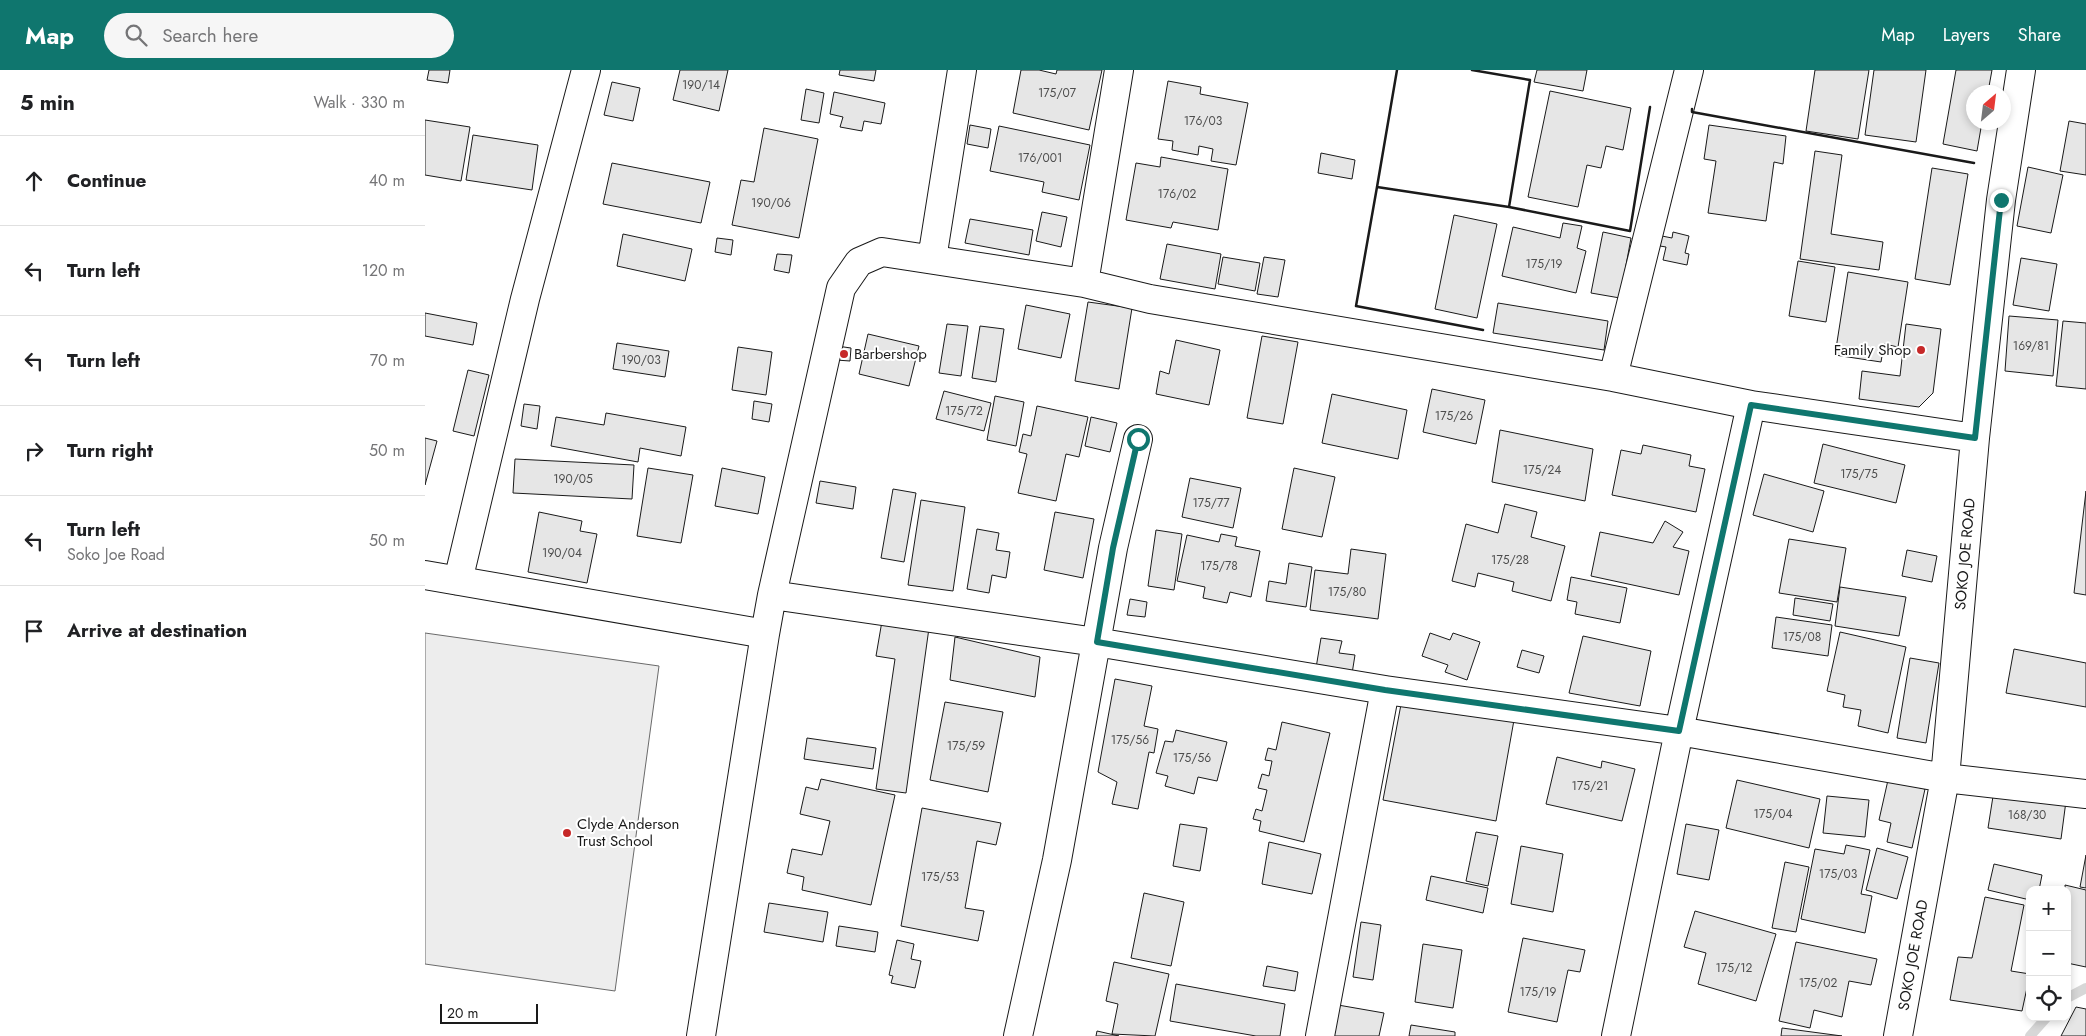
<!DOCTYPE html>
<meta charset="utf-8">
<style>
:root{--surface:#fff;--page:#f6f6f6;--text:#202124;--muted:#757577;--line:#e0e0e0;--accent:#0f766e}
body{margin:0;font-family:Jost,sans-serif;background:var(--page);color:var(--text)}
.controls{position:absolute;right:15px;bottom:15px;display:grid;overflow:hidden;border-radius:10px;box-shadow:0 2px 8px #0003}
.controls button{width:45px;height:45px;display:grid;place-items:center;padding:0;border:0;border-bottom:1px solid var(--line);background:var(--surface);color:var(--text);font:25px sans-serif}
.compass{position:absolute;left:1541px;top:15px;width:45px;height:45px;border-radius:50%;background:var(--surface);box-shadow:0 2px 8px #0003;rotate:28deg}
.scale{position:absolute;left:15px;bottom:12px;width:98px;box-sizing:border-box;padding-left:5px;border:2px solid #1a1a1a;border-top:0;font-size:14px;line-height:18px;white-space:nowrap;color:#1a1a1a;-webkit-text-stroke:4px #fff;paint-order:stroke}
.stop{position:absolute;width:15px;height:15px;margin:-11px;border:4px solid #0f766e;border-radius:50%;background:#fff}
.stop.end{background:#0f766e;border-color:#fff;box-shadow:0 1px 5px #0008}
.list{margin:0;padding:0;list-style:none}
h2{display:flex;justify-content:space-between;align-items:center;height:65px;margin:0;padding:0 20px;font-size:21px}
h2 small{font-size:16px;font-weight:400;color:var(--muted)}
.list li{display:grid;grid-template-columns:32px 1fr auto;gap:15px;align-items:center;box-sizing:border-box;height:90px;padding:0 20px;border-top:1px solid var(--line)}
.list b{display:block;font-size:19px;white-space:nowrap}
.list p{margin:0;font-size:16px;white-space:nowrap;color:var(--muted)}
.list em{font-size:16px;font-style:normal;color:var(--muted)}
.icon{flex:none;width:28px;height:28px;fill:none;stroke:currentColor;stroke-width:2;stroke-linecap:round;stroke-linejoin:round}
.map{position:relative;flex:none;width:1661px;height:966px;overflow:hidden}
header{display:flex;align-items:center;gap:30px;box-sizing:border-box;height:70px;padding:0 25px;background:var(--accent);color:#fff}
header strong{font-size:24px}
nav{display:flex;gap:28px;margin-inline-start:auto;font-size:18px}
.search{width:350px;height:45px;background:var(--page);display:flex;align-items:center;gap:12px;box-sizing:border-box;padding:0 18px;border-radius:28px;color:var(--muted);font-size:19px}
main{display:flex}
aside{flex:1;background:var(--surface)}
.map>svg:first-child{display:block}
</style>
<header>
<strong>Map</strong>
<div class="search"><svg class="icon" aria-label="search" viewBox="0 0 24 24"><circle cx="10" cy="10" r="6"/><path d="M15 15l6 6"/></svg>Search here</div>
<nav><a>Map</a><a>Layers</a><a>Share</a></nav>
</header>
<main>
<aside>
<h2>5 min<small>Walk · 330 m</small></h2>
<ul class="list">
<li><svg class="icon" aria-label="ahead" viewBox="0 0 24 24"><path d="M12 20V5M6 11l6-6 6 6"/></svg><div><b>Continue</b></div><em>40 m</em></li>
<li><svg class="icon" aria-label="left" viewBox="0 0 24 24"><path d="M17 20v-9H6M10 6l-5 5 5 5"/></svg><div><b>Turn left</b></div><em>120 m</em></li>
<li><svg class="icon" aria-label="left" viewBox="0 0 24 24"><path d="M17 20v-9H6M10 6l-5 5 5 5"/></svg><div><b>Turn left</b></div><em>70 m</em></li>
<li><svg class="icon" aria-label="right" viewBox="0 0 24 24"><path d="M7 20v-9h11M14 6l5 5-5 5"/></svg><div><b>Turn right</b></div><em>50 m</em></li>
<li><svg class="icon" aria-label="left" viewBox="0 0 24 24"><path d="M17 20v-9H6M10 6l-5 5 5 5"/></svg><div><b>Turn left</b><p>Soko Joe Road</p></div><em>50 m</em></li>
<li><svg class="icon" aria-label="arrive" viewBox="0 0 24 24"><path d="M6 21V4h12l-3 4 3 4H6"/></svg><div><b>Arrive at destination</b></div></li>
</ul>
</aside>
<div class="map">
<svg width="1661" height="966" viewBox="0 0 1661 966">
<rect width="100%" height="100%" fill="#fff"/>
<!-- built -->
<path fill="#ededed" stroke="#6a6a6a" d="M0 563 234 596 190 921 0 894Z"/>
<g fill="none" stroke-linecap="round" stroke-linejoin="round">
<!-- stream -->
<path stroke="#d7d7d7" stroke-width="10" d="M1642 928 1661 918
M1605 966 1622 947"/>
</g>
<!-- building -->
<path fill="#e6e6e6" stroke="#1a1a1a" d="M4 0H25L23 13 2 10Z
M255 0H303L294 41 248 30Z
M415 0H451L449 11 414 5Z
M596 0H614L631 4 632 0H677L664 60 588 43Z
M1112 0H1162L1158 21 1109 12Z
M1390 0H1444L1433 69 1381 61Z
M1449 0H1501L1491 72 1440 65Z
M1531 0H1567L1563 22H1548V52H1557L1552 81 1518 74Z
M743 11 776 17 775 24 823 33 811 95 786 91 788 79 774 76 773 85 747 80 748 71 733 69Z
M187 12 215 18 208 51 179 45Z
M381 19 399 23 394 53 376 50Z
M1125 21 1206 38 1198 80 1181 76 1176 98 1162 95 1153 137 1103 127Z
M409 22 460 33 456 54 439 51 437 61 415 57 418 47 405 44Z
M0 50 45 57 36 111 0 105Z
M1644 51 1661 54V105L1635 101Z
M545 55 566 59 563 78 542 74Z
M1284 55 1361 66 1358 94 1349 92 1341 151 1283 143 1291 91 1279 89Z
M574 56 665 75 654 130 617 122 619 112 565 101Z
M339 58 393 69 374 168 307 155 316 110 329 112Z
M48 65 113 75 107 120 41 110Z
M1390 81 1417 85 1406 164 1458 172 1454 200 1375 189Z
M896 83 930 90 927 109 893 103Z
M736 87 803 99 793 160 748 152 746 158 701 150 711 93 735 97Z
M187 93 285 112 276 153 178 134Z
M1603 97 1638 105 1626 163 1592 156Z
M1507 98 1543 104 1525 215 1490 209Z
M617 142 642 147 636 177 611 171Z
M1029 145 1072 154 1052 248 1010 239Z
M545 149 608 160 604 185 540 173Z
M1138 153 1157 156 1152 178 1161 181 1151 223 1077 206 1088 157 1135 168Z
M1178 162 1206 168 1195 228 1166 223Z
M1248 162 1264 166 1260 183 1264 184 1262 195 1238 190 1241 177 1235 176 1237 166 1247 168Z
M198 164 267 179 260 211 192 196Z
M292 168 308 170 306 185 290 182Z
M742 174 796 184 790 219 735 209Z
M352 184 367 185 364 203 349 200Z
M798 187 835 193 830 221 793 214Z
M839 187 860 190 853 227 832 224Z
M1596 188 1632 194 1624 241 1588 235Z
M1373 191 1410 197 1401 252 1364 246Z
M1423 202 1483 212 1473 277 1459 274 1456 292 1410 285Z
M663 232 707 238 694 319 650 311Z
M1073 233 1183 251 1179 280 1068 263Z
M601 235 645 244 636 288 593 279Z
M0 243 52 253 48 275 0 266Z
M1584 246 1633 250 1628 306 1580 301Z
M1638 251 1661 253V319L1631 316Z
M522 254 543 256 536 306 514 303Z
M1481 254 1516 259 1508 323 1494 337 1434 329 1437 301 1475 306Z
M555 256 579 259 571 312 547 308Z
M443 264 494 276 484 316 434 304Z
M837 266 873 272 858 354 822 348Z
M751 270 795 280 784 335 731 324 735 301 744 304Z
M192 273 244 281 240 307 188 299Z
M412 276 426 278 425 291 411 290Z
M313 277 347 282 341 325 307 320Z
M43 300 64 305 49 366 28 361Z
M1007 319 1060 330 1051 374 998 362Z
M519 321 566 333 559 361 511 349Z
M907 324 982 340 973 389 897 373Z
M570 326 599 332 591 376 562 370Z
M329 331 347 334 344 352 327 349Z
M99 334 115 336 112 359 96 356Z
M612 336 663 347 654 387 641 384 631 431 593 423 602 384 594 382 598 364 606 366Z
M181 343 261 357 256 386 215 378 213 392 126 376 131 347 179 355Z
M666 347 692 353 685 382 660 376Z
M1075 360 1168 379 1160 431 1067 412Z
M0 368 12 371 0 415Z
M1398 374 1480 395 1471 433 1389 413Z
M1218 375 1266 385 1264 396 1280 399 1271 442 1187 425 1196 380 1216 384Z
M90 389 209 395 207 429 88 423Z
M223 398 268 405 256 473 212 466Z
M297 398 340 407 333 444 290 436Z
M869 398 910 407 897 467 857 459Z
M1339 404 1399 421 1388 462 1328 445Z
M765 408 816 418 808 458 757 447Z
M395 411 431 417 428 439 391 433Z
M468 419 491 423 479 492 456 488Z
M1661 421V525L1649 523Z
M496 430 540 437 528 521 483 515Z
M1080 434 1112 442 1106 467 1140 476 1126 531 1087 521 1089 512 1053 503 1050 517 1027 511 1041 454 1073 463Z
M114 442 157 451 155 461 172 464 162 513 103 502Z
M630 442 669 449 658 508 619 500Z
M1240 451 1258 462 1248 477 1264 481 1254 525 1166 506 1175 462 1228 473Z
M552 459 574 463 571 480 585 482 581 508 567 505 564 523 542 519Z
M731 460 757 464 749 520 723 516Z
M796 464 812 467 810 476 835 481 826 527 805 522 802 533 778 528 780 517 752 511 762 465 794 472Z
M1364 469 1421 478 1412 532 1354 523Z
M926 479 961 484 953 549 885 540 890 500 923 504Z
M1482 480 1512 486 1507 512 1477 506Z
M864 493 887 497 881 537 841 531 844 511 861 514Z
M1146 507 1202 518 1195 553 1150 544 1152 532 1142 530Z
M1415 517 1481 527 1474 566 1410 556Z
M1370 528 1408 534 1405 551 1368 545Z
M705 529 722 532 720 547 702 545Z
M1351 547 1407 555 1403 586 1347 578Z
M457 551 504 558 481 723 451 719 470 589 451 586Z
M1415 562 1481 577 1463 663 1433 656 1436 640 1418 637 1420 625 1402 621Z
M1005 563 1025 570 1028 563 1055 572 1042 610 1020 602 1023 595 997 586Z
M1158 566 1226 581 1215 636 1144 623Z
M530 567 615 587 610 627 525 610Z
M896 568 917 571 914 583 930 585 926 610 890 604Z
M1589 579 1661 593V637L1581 623Z
M1097 580 1119 586 1114 603 1092 597Z
M1485 588 1514 593 1501 673 1472 668Z
M690 609 727 616 719 656 733 659 729 683 724 682 713 739 687 734 692 712 673 702Z
M977 629 1089 650 1071 751 958 730Z
M520 632 578 642 563 722 505 710Z
M857 652 905 663 879 772 834 761 836 751 828 749 831 739 837 741 842 720 833 718 837 704 844 706 847 691 840 690 843 678 851 680Z
M751 660 802 672 792 711 773 707 769 724 740 716 743 706 731 703 740 671 748 672Z
M382 668 451 678 448 699 379 689Z
M1132 687 1176 698 1177 691 1210 699 1197 751 1121 734Z
M396 709 470 725 446 835 377 820 379 807 362 803 367 779 397 785 405 751 375 744 381 717 393 720Z
M1312 710 1395 729 1384 778 1301 758Z
M1463 710 1500 719 1487 778 1462 772 1466 753 1454 750Z
M1569 720 1641 731 1636 769 1563 758Z
M1402 726 1444 730 1440 767 1398 763Z
M497 738 576 753 571 775 552 771 540 838 559 841 553 871 476 856Z
M755 754 782 758 775 801 748 796Z
M1261 754 1294 760 1284 810 1252 804Z
M1051 762 1073 766 1063 816 1041 811Z
M844 772 896 784 887 824 837 814Z
M1421 775 1445 780 1436 824 1447 826 1440 863 1376 849 1390 779 1419 784Z
M1096 776 1138 784 1128 842 1086 834Z
M1452 778 1483 787 1472 829 1441 820Z
M1661 785V818L1655 817Z
M1360 792 1384 797 1371 862 1347 858Z
M1569 794 1617 805 1614 820H1605V830L1563 820Z
M1006 806 1063 818 1058 843 1001 830Z
M1640 815 1661 820V897L1642 893Z
M719 823 759 832 746 896 706 888Z
M1560 827 1599 835 1586 901 1605 904 1597 941 1525 930 1533 887 1547 888Z
M344 833 403 842 398 872 339 862Z
M1270 841 1351 864 1331 931 1273 914 1281 883 1259 877Z
M936 852 956 855 948 910 928 907Z
M414 856 453 862 450 882 411 876Z
M1098 868 1160 880 1155 902 1143 900 1132 952 1083 942Z
M472 870 489 874 486 889 496 891 490 918 466 913 468 906 464 905Z
M1371 872 1452 889 1446 915 1424 911 1417 947 1389 940 1385 958 1354 951Z
M998 874 1037 880 1028 938 990 932Z
M689 892 744 904 730 966 687 964 693 934 681 931Z
M842 896 873 902 870 921 838 916Z
M751 914 860 934 855 966H831L745 951Z
M913 935 959 943 954 966H907Z
M1651 937 1661 939V966H1636Z
M986 955 1030 962V966H984Z
M1357 958 1417 966H1356Z
M672 961 694 966H671Z"/>
<g fill="none" stroke-linecap="round" stroke-linejoin="round">
<!-- street casing -->
<g stroke="#1a1a1a" stroke-width="30">
<path id="street" d="M507 189 537 0
M659 213 694 0
M1188 307 1264 0
M0 505 340 564 276 966
M33 511 100 229 161 0
M347 525 416 218 434 192 457 182 659 213 725 229 1188 307 1326 335
M340 564 347 525 671 572 960 620 1254 661 1520 708 1661 724
M593 966 632 790 688 478 713 369
M895 966 960 620
M1191 966 1254 661 1326 335 1550 368
M1473 966 1520 708 1550 368 1576 130 1596 0"/>
</g>
<!-- street -->
<use href="#street" stroke="#fff" stroke-width="28"/>
<!-- wall -->
<path stroke="#1a1a1a" stroke-width="2.5" d="M972 0 952 117 1084 137 1205 161 1225 37
M1047 0 1105 10 1084 137
M1267 39V42L1549 93
M952 117 931 236 1058 260"/>
</g>
<g fill="none" stroke-linecap="round" stroke-linejoin="round">
<!-- route -->
<path stroke="#0f766e" stroke-width="6" d="M713 369 688 478 672 572 960 620 1254 661 1326 335 1550 368 1576 130"/>
</g>
<!-- markers -->
<g fill="#c62828" stroke="#fff" stroke-width="2">
<circle cx="1496" cy="280" r="5"/>
<circle cx="419" cy="284" r="5"/>
<circle cx="142" cy="763" r="5"/>
</g>
<g text-anchor="middle" stroke-width="4" stroke-linejoin="round" paint-order="stroke">
<!-- number labels -->
<g font-size="12" fill="#4d4d4d">
<text x="276" y="19">190/14</text>
<text x="632" y="27">175/07</text>
<text x="778" y="55">176/03</text>
<text x="615" y="92">176/001</text>
<text x="752" y="128">176/02</text>
<text x="346" y="137">190/06</text>
<text x="1119" y="198">175/19</text>
<text x="1606" y="280">169/81</text>
<text x="216" y="294">190/03</text>
<text x="539" y="345">175/72</text>
<text x="1029" y="350">175/26</text>
<text x="1117" y="404">175/24</text>
<text x="1434" y="408">175/75</text>
<text x="148" y="413">190/05</text>
<text x="786" y="437">175/77</text>
<text x="137" y="487">190/04</text>
<text x="1085" y="494">175/28</text>
<text x="794" y="500">175/78</text>
<text x="922" y="526">175/80</text>
<text x="1377" y="571">175/08</text>
<text x="705" y="674">175/56</text>
<text x="541" y="680">175/59</text>
<text x="767" y="692">175/56</text>
<text x="1165" y="720">175/21</text>
<text x="1348" y="748">175/04</text>
<text x="1602" y="749">168/30</text>
<text x="1413" y="808">175/03</text>
<text x="515" y="811">175/53</text>
<text x="1309" y="902">175/12</text>
<text x="1393" y="917">175/02</text>
<text x="1113" y="926">175/19</text>
</g>
<!-- poi labels -->
<g font-size="15" fill="#1a1a1a" stroke="#fff" text-anchor="start">
<text x="1486" y="285" text-anchor="end">Family Shop</text>
<text x="429" y="289">Barbershop</text>
<text x="152" y="759">Clyde Anderson<tspan x="152" dy="17">Trust School</tspan></text>
</g>
<!-- street labels -->
<g font-size="15" fill="#1a1a1a" stroke="#fff">
<text transform="translate(1540 484) rotate(-85)" y="5">SOKO JOE ROAD</text>
<text transform="translate(1488 885) rotate(-80)" y="5">SOKO JOE ROAD</text>
</g>
</g>
</svg>
<div class="controls">
<button>+</button>
<button>−</button>
<button><svg class="icon" aria-label="locate" viewBox="0 0 24 24"><circle cx="12" cy="12" r="6"/><path d="M12 2v4M12 18v4M2 12h4M18 12h4"/></svg></button>
</div>
<svg class="compass" viewBox="-18 -18 36 36"><path d="M0-13l5 13h-10z" fill="#e53935"/><path d="M0 13l5-13h-10z" fill="#757577"/></svg>
<div class="scale">20 m</div>
<div class="stop" style="left:713px;top:369px"></div>
<div class="stop end" style="left:1576px;top:130px"></div>
</div>
</main>
